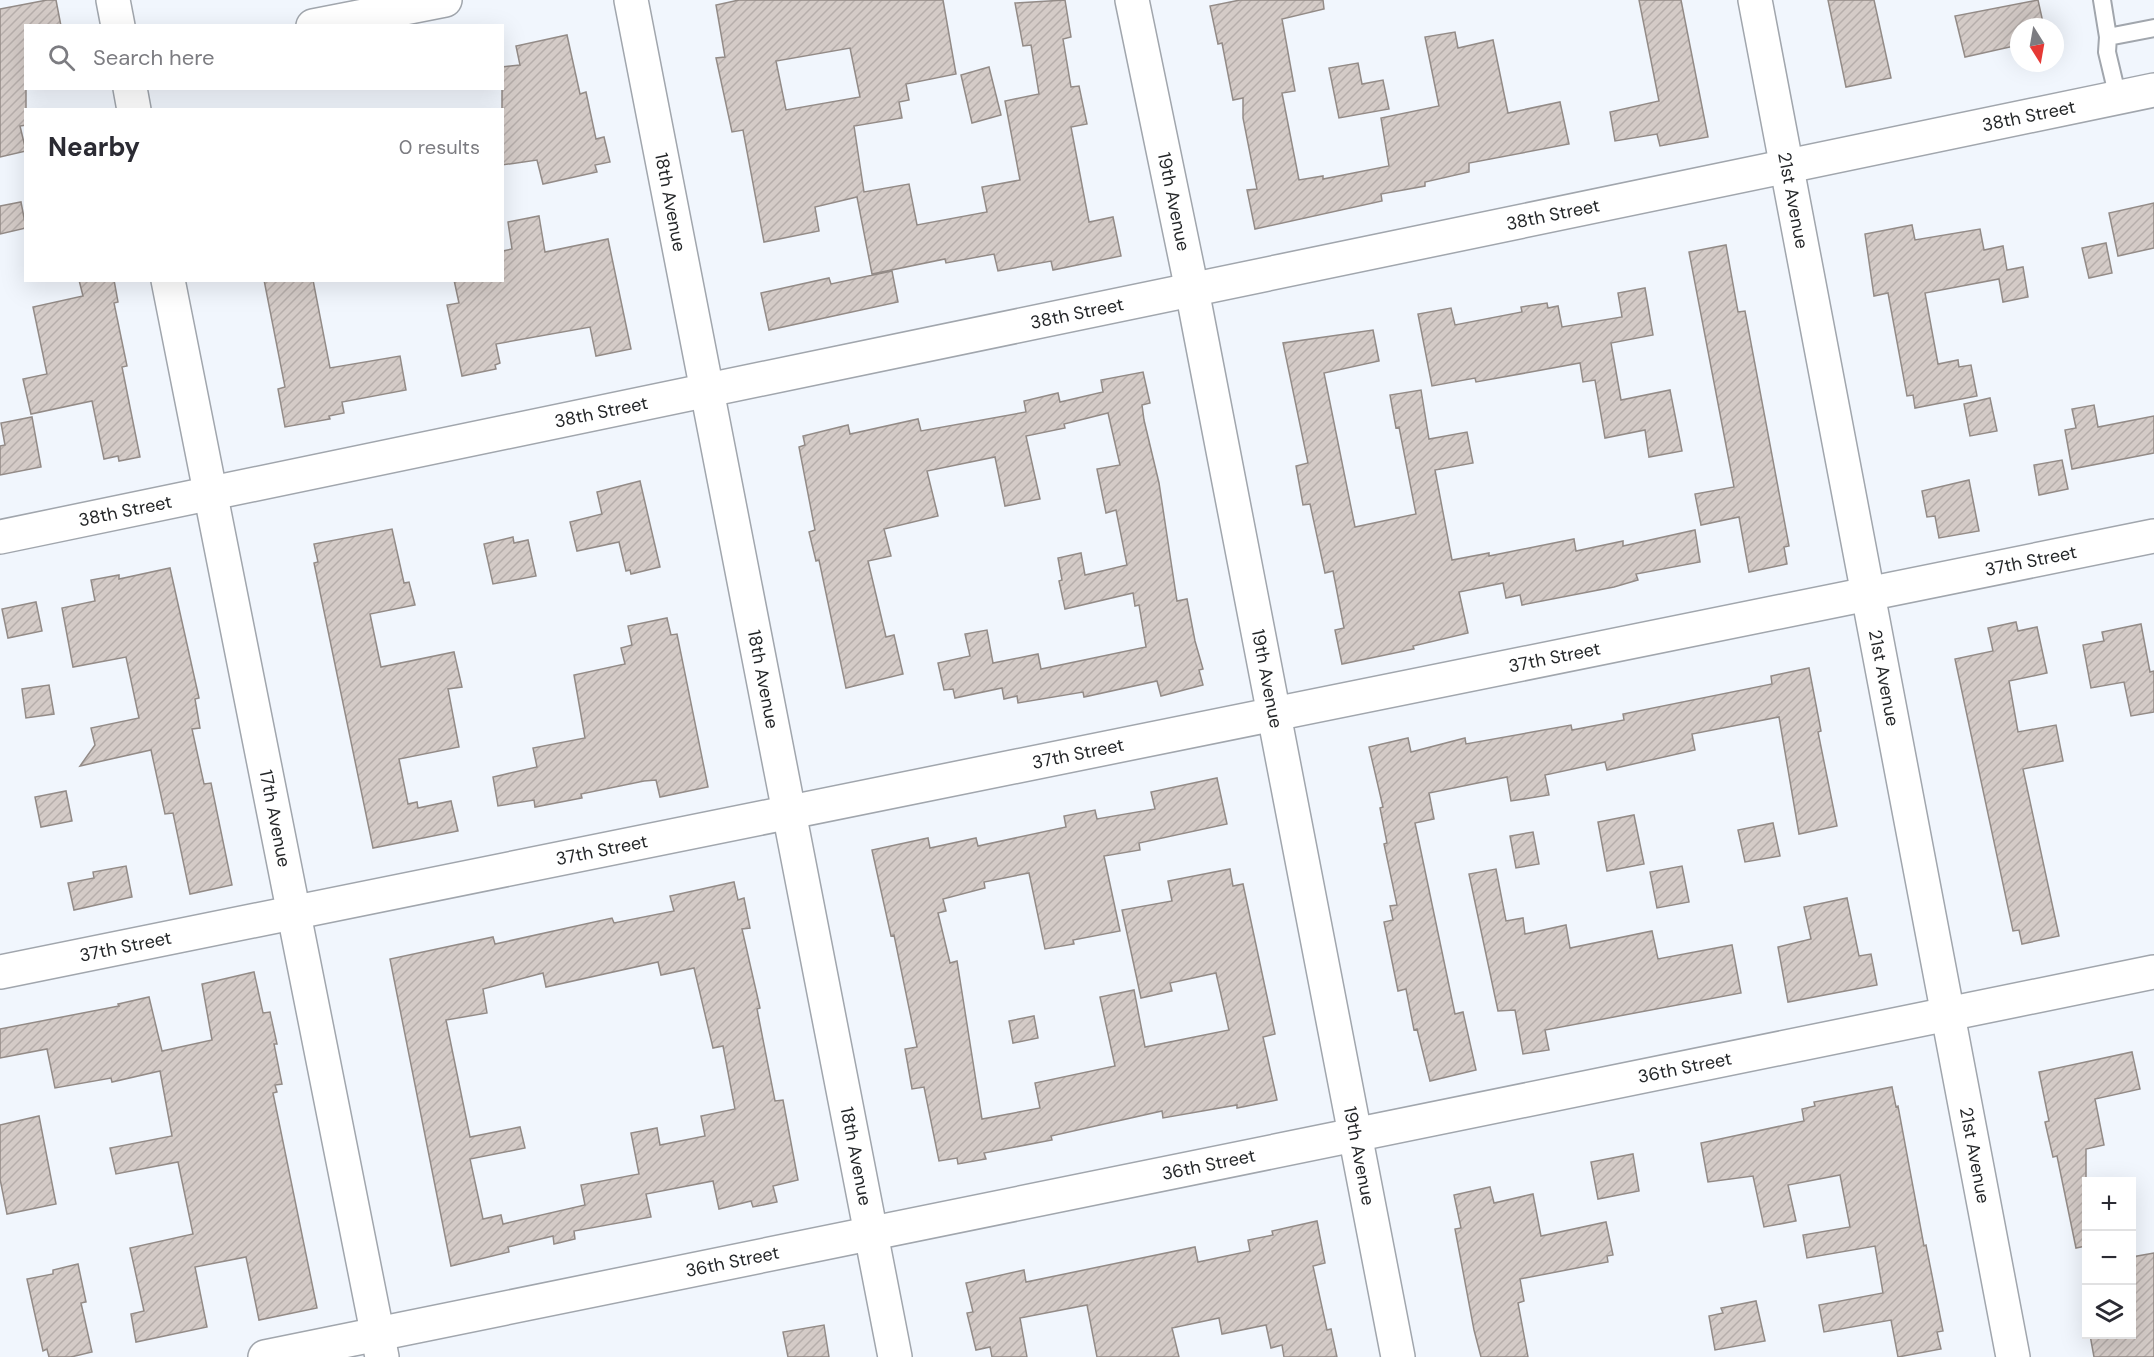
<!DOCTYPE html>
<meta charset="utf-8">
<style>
:root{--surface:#fff;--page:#f7f7f7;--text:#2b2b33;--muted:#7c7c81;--line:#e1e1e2}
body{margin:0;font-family:"DM Sans",sans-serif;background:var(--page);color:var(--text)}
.controls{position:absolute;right:18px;bottom:18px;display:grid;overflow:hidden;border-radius:0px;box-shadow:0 6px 24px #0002}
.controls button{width:54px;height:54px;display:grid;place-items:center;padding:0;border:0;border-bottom:2px solid var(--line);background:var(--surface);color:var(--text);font:30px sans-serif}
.compass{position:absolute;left:2010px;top:18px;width:54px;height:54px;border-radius:50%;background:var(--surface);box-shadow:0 6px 24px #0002;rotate:169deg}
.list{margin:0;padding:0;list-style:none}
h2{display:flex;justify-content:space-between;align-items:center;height:78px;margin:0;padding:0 24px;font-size:26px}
h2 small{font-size:20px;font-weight:400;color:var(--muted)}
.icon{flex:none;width:33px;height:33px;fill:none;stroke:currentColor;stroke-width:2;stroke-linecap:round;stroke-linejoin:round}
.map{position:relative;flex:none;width:2154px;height:1357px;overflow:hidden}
.search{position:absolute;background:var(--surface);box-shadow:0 6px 24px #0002;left:24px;top:24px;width:480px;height:66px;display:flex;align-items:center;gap:15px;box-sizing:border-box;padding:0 21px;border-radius:0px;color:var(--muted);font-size:22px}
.panel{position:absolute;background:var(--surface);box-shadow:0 6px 24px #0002;left:24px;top:108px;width:480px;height:174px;border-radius:0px}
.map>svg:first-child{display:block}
</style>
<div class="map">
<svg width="2154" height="1357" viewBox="0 0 2154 1357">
<defs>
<pattern id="building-hatch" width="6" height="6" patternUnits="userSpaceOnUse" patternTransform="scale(1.5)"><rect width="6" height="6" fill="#d4cbc7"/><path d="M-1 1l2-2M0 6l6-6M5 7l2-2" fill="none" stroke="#b6aeab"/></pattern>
</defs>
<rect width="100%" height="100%" fill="#f1f6fd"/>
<!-- building -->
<path fill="url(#building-hatch)" stroke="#938b87" stroke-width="1.5" fill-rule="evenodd" d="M47 0H56L61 26H26V125L20 126 26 151 0 157V9Z
M739 0H943L956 74 906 84 909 100 899 102 902 118 854 126 864 192 909 184 917 225 987 212 982 187 1020 180 1005 101 1039 94 1031 45 1023 46 1015 3 1065 0 1071 37 1063 39 1071 87 1079 86 1087 124 1071 127 1089 222 1113 217 1121 256 1053 270 1051 261 998 271 994 254 946 263 945 259 872 274 857 197 815 207 819 231 764 242 743 130 732 132 716 58 725 57 716 5ZM850 48 860 97 786 110 776 61Z
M1240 0H1323L1324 9 1282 19 1295 91 1282 93 1299 180 1323 176V179L1389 166 1381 118 1439 106 1425 37 1455 32 1458 48 1493 40 1508 113 1560 102 1569 144 1469 163V172L1425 182V186L1381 194 1382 201 1255 229 1247 190 1257 189 1243 118V98L1233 100 1222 43 1218 44 1210 6Z
M1639 0H1681L1708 137 1660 146 1657 134 1615 141 1610 112 1659 101Z
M1828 0H1874L1891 78 1846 87Z
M2038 0 2044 27H2019V45L1965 57 1955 16Z
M567 35 580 94 586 92 596 139 604 137 610 162 595 165 597 172 543 184 537 160 502 165V67L520 65 516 46Z
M1358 63 1362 84 1383 80 1389 109 1339 118 1329 68Z
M989 67 1001 115 972 123 961 75Z
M21 202 26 228 0 234V206Z
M2154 203V248L2118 256 2109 213Z
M539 216 545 252 608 239 631 349 596 356 590 327 496 344 500 363 495 365 496 369 462 376 447 305 459 303 454 280H502V251L512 249 508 222Z
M1912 225 1915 240 1980 229 1984 250 2003 246 2007 270 2023 267 2028 297 2003 302 1999 279 1925 293 1938 364 1958 360 1959 367 1971 365 1977 396 1915 408 1913 395 1907 396 1888 293 1874 296 1865 234Z
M2106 243 2112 273 2089 278 2082 248Z
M1726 245 1738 312 1745 311 1789 546 1784 547 1787 564 1749 572 1739 517 1701 525 1695 494 1734 487 1689 252Z
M892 271 898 302 769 330 761 293 829 278 831 284Z
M79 280H114L118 302 114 303 127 366 122 367 140 457 119 461 118 456 104 459 92 401 31 414 23 379 47 374 33 307 83 296Z
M264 280H313L330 368 400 356 406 390 342 402 344 413 329 416 330 419 285 427 278 389 285 387Z
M1645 288 1653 335 1611 343 1621 400 1670 390 1682 451 1649 457 1645 430 1605 438 1595 380 1583 382 1580 363 1476 382 1475 378 1432 386 1418 314 1451 308 1455 325 1522 312 1521 307 1547 303 1548 308 1558 306 1562 327 1622 317 1618 293Z
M1373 330 1379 361 1324 373 1355 527 1416 514 1399 427 1396 428 1390 395 1421 390 1429 439 1467 432 1473 463 1435 470 1452 560 1489 553V556L1574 539 1576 551 1623 541V546L1695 530 1700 562 1636 574 1638 580 1614 587 1522 605 1520 595 1506 598 1503 583 1459 592 1468 633 1413 646 1414 649 1342 664 1335 630 1344 628 1333 571 1325 573 1310 504 1303 505 1296 466 1308 463 1283 343Z
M1143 372 1150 403 1142 405 1144 420 1159 483 1177 601 1187 599 1195 641 1203 669 1199 670 1203 685 1161 696 1157 681 1084 697 1083 692 1018 703 1017 696 1004 699 1002 688 955 698 953 689 944 690 938 663 970 656 965 634 987 630 993 663 1038 654 1041 669 1146 647 1139 605 1135 606 1133 593 1065 609 1059 581 1062 580 1058 558 1081 553 1085 575 1127 565 1116 510 1106 513 1097 469 1120 465 1108 413 1064 424 1065 428 1026 436 1040 499 1005 506 995 457 927 471 938 516 884 529 891 556 868 561 886 637 894 635 903 674 846 688 819 560 816 561 809 532 815 530 799 447 805 445 803 436 848 425 850 434 918 419 921 431 1026 412 1024 401 1058 393 1060 402 1103 392 1101 380Z
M1990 398 1997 431 1970 436 1964 404Z
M2094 405 2098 427 2154 416V453L2072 469 2065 430 2076 428 2072 409Z
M32 417 41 467 0 475V446L5 445 1 423Z
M2062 460 2068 489 2039 495 2034 465Z
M1969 480 1979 531 1939 538 1935 516 1927 517 1922 491Z
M640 481 660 567 631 574 630 570 626 571 619 542 577 551 570 522 602 514 597 492Z
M392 529 404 583 409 582 415 605 370 614 381 667 454 652 462 687 448 689 459 747 399 759 408 804 417 802 418 808 451 801 458 831 373 848 314 563 318 562 314 544Z
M513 537 514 543 528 540 536 576 493 584 484 544Z
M170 568 199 698 195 699 200 728 192 729 204 784 211 783 232 885 190 894 173 813 165 814 151 750 80 766 95 745 91 728 139 718 126 657 73 667 62 608 95 601 91 580 119 575V579Z
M36 602 42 631 8 638 2 609Z
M667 618 671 635 677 634 708 787 660 797 656 780 644 781 581 794 582 798 535 807 534 800 498 806 493 777 537 767 533 748 585 738 574 675 625 664 621 648 632 645 628 626Z
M2016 622 2018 631 2037 627 2047 673 2009 681 2018 732 2056 725 2063 761 2023 769 2059 936 2022 944 2019 930 2013 931 1955 659 1993 651 1988 628Z
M2141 624 2150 672 2154 671V712L2131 716 2124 682 2091 688 2083 645 2104 641 2102 632Z
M1809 668 1821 731 1818 732 1837 826 1799 834 1779 717 1692 734 1695 750 1607 770 1605 762 1545 775 1549 795 1511 801 1507 777 1429 793 1434 819 1415 823 1455 1014 1463 1012 1476 1070 1430 1081 1417 1029 1414 1030 1406 989 1398 991 1384 922 1393 920 1390 906 1397 905 1384 844 1387 843 1380 808 1383 807 1369 747 1408 738 1411 752 1465 738 1466 744 1571 725 1572 730 1624 720 1623 714 1772 684 1771 676Z
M49 685 54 714 26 718 22 689Z
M1217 778 1227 824 1139 843 1140 850 1104 856 1120 931 1073 940 1074 944 1045 949 1029 873 984 882 985 888 943 899 946 911 938 913 950 963 957 961 982 1119 1040 1108 1035 1083 1115 1066 1100 997 1134 990 1145 1047 1229 1030 1216 973 1170 983 1172 991 1141 998 1122 910 1172 901 1168 881 1230 869 1233 886 1243 884 1275 1034 1263 1037 1277 1100 1237 1108V1105L1163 1118 1162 1111 1051 1136 1052 1140 984 1153 986 1159 958 1164 957 1158 939 1161 924 1087 912 1089 905 1049 917 1047 894 935 891 936 872 850 928 838 930 848 976 838 978 846 1066 827 1064 816 1095 810 1097 819 1155 809 1151 792Z
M66 791 72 821 41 827 35 797Z
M1634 815 1644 864 1607 871 1598 822Z
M1773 823 1780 856 1745 862 1738 830Z
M1533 832 1539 864 1516 868 1510 836Z
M126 866 132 897 74 910 68 883 94 878 93 872Z
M1682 866 1689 902 1657 908 1650 872Z
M1496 869 1506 921 1523 918 1525 934 1566 925 1570 948 1652 931 1658 959 1732 945 1741 993 1545 1030 1549 1050 1523 1054 1515 1010 1498 1011 1469 874Z
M734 882 738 900 744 898 750 928 742 929 760 1008 757 1009 775 1101 783 1100 798 1180 773 1186 777 1202 753 1207 751 1201 719 1209 713 1181 646 1194 651 1217 574 1231 575 1239 554 1244 553 1236 508 1247 509 1252 451 1266 390 959 493 937 495 944 612 918 614 923 674 911 670 896ZM658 962 661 975 694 968 713 1048 723 1046 735 1109 701 1116 705 1136 660 1145 657 1128 631 1133 639 1174 581 1185 585 1205 503 1224 501 1215 483 1219 470 1159 525 1148 520 1127 470 1137 446 1020 487 1013 483 989 543 973 546 987Z
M1847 898 1859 956 1871 954 1877 985 1788 1002 1778 947 1811 939 1804 907Z
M254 972 263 1013 270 1012 277 1044H274L282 1084 275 1085 277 1092 273 1093 317 1308 259 1320 246 1257 195 1267 207 1327 136 1342 131 1314 144 1311 130 1248 193 1234 178 1162 116 1174 110 1148 172 1136 160 1071 112 1082 111 1078 55 1088 47 1049 0 1058V1029L119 1006 118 1004 149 997 162 1051 212 1040 202 984Z
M1034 1016 1038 1038 1013 1043 1009 1021Z
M2132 1052 2140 1089 2095 1099 2104 1145 2086 1149V1246L2076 1248 2057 1156 2053 1157 2045 1122 2049 1121 2039 1072Z
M1892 1087 1896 1107 1898 1106 1924 1246 1926 1245 1943 1331 1937 1332 1941 1349 1898 1357 1891 1320 1824 1332 1819 1305 1883 1293 1875 1246 1807 1258 1803 1235 1850 1227 1840 1175 1788 1185 1796 1221 1764 1227 1753 1176 1708 1182 1701 1143 1804 1121 1802 1109 1815 1106 1814 1102Z
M39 1116 56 1204 7 1214 0 1179V1125Z
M1633 1154 1639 1191 1598 1199 1591 1162Z
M1490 1187 1494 1203 1533 1194 1541 1236 1606 1222 1613 1255 1607 1256 1608 1262 1520 1279 1524 1301 1518 1303 1528 1357H1481L1474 1330 1455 1229 1461 1228 1454 1195Z
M1317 1221 1325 1263 1313 1266 1327 1330 1331 1329 1337 1357H1284L1282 1345 1271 1348 1266 1325 1222 1334 1219 1318 1172 1328 1179 1357H1097L1087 1305 1020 1318 1027 1357H992L990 1347 976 1350 967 1313 973 1312 966 1283 1024 1270 1026 1282 1195 1247 1198 1262 1250 1251 1248 1240 1273 1235 1272 1231Z
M2154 1253V1357H2094L2090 1335H2132V1257Z
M78 1264 86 1302 81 1303 92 1352 71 1357H49L47 1349 43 1351 27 1279 53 1274V1270Z
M1756 1301 1765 1341 1715 1350 1709 1316 1723 1313 1721 1308Z
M824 1325 829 1357H788L783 1332Z"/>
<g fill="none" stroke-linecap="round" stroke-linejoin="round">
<!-- service casing -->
<g stroke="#a1a6ad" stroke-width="20">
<path id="service" d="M2102 0 2108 37
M2118 98 2107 52 2108 37 2154 28"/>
</g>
<!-- minor casing -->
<g stroke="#a1a6ad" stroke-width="36">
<g id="minor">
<path d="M113 0 118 26"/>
<path id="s1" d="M631 0 895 1357"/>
<path id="s2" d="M1132 0 1192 290 1398 1357"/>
<path id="s3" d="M1755 0 2013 1357"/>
<path d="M313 26 445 0"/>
<path d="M130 88 134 110"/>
<path id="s4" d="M168 280 382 1357"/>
<path id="s5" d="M0 537 2154 90"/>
<path id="s6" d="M0 972 2154 536"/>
<path id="s7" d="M265 1357 2154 972"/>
</g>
</g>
<!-- service -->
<use href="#service" stroke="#fff" stroke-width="16"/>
<!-- minor -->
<use href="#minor" stroke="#fff" stroke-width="33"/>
</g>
<g text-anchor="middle" stroke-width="4.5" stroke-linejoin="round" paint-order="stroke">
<!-- street labels -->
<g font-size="18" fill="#252729" stroke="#fff">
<text dy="6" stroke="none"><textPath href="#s5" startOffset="2072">38th Street</textPath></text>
<text dy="6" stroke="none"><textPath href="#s1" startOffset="206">18th Avenue</textPath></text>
<text dy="6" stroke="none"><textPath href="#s2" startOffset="206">19th Avenue</textPath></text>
<text dy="6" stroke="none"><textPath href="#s3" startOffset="204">21st Avenue</textPath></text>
<text dy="6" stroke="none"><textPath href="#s5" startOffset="1586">38th Street</textPath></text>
<text dy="6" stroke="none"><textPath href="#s5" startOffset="1100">38th Street</textPath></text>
<text dy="6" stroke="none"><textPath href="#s5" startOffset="614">38th Street</textPath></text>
<text dy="6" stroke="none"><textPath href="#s5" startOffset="128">38th Street</textPath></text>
<text dy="6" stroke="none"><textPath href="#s6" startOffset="2072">37th Street</textPath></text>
<text dy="6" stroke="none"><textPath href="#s6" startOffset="1586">37th Street</textPath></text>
<text dy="6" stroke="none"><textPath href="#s1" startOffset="692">18th Avenue</textPath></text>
<text dy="6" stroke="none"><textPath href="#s2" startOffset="692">19th Avenue</textPath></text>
<text dy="6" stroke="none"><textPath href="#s3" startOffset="690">21st Avenue</textPath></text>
<text dy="6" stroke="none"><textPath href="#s6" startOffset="1100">37th Street</textPath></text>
<text dy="6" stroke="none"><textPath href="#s4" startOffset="549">17th Avenue</textPath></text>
<text dy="6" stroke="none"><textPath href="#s6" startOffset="614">37th Street</textPath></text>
<text dy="6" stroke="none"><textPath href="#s6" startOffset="128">37th Street</textPath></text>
<text dy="6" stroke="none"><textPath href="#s7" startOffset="1449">36th Street</textPath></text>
<text dy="6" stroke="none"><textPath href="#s2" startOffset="1178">19th Avenue</textPath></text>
<text dy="6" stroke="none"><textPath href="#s1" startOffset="1178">18th Avenue</textPath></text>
<text dy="6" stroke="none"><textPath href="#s3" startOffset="1176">21st Avenue</textPath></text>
<text dy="6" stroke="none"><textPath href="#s7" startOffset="963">36th Street</textPath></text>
<text dy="6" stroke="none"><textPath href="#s7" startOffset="477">36th Street</textPath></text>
</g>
</g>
</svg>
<div class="controls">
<button>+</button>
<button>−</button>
<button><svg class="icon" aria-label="layers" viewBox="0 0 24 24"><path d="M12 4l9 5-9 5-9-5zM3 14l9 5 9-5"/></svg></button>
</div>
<svg class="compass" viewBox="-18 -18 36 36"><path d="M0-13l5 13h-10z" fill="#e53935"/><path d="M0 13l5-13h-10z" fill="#7c7c81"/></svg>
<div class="search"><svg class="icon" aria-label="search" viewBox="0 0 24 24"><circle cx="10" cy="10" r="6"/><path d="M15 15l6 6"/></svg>Search here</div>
<section class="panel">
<h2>Nearby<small>0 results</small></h2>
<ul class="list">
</ul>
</section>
</div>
